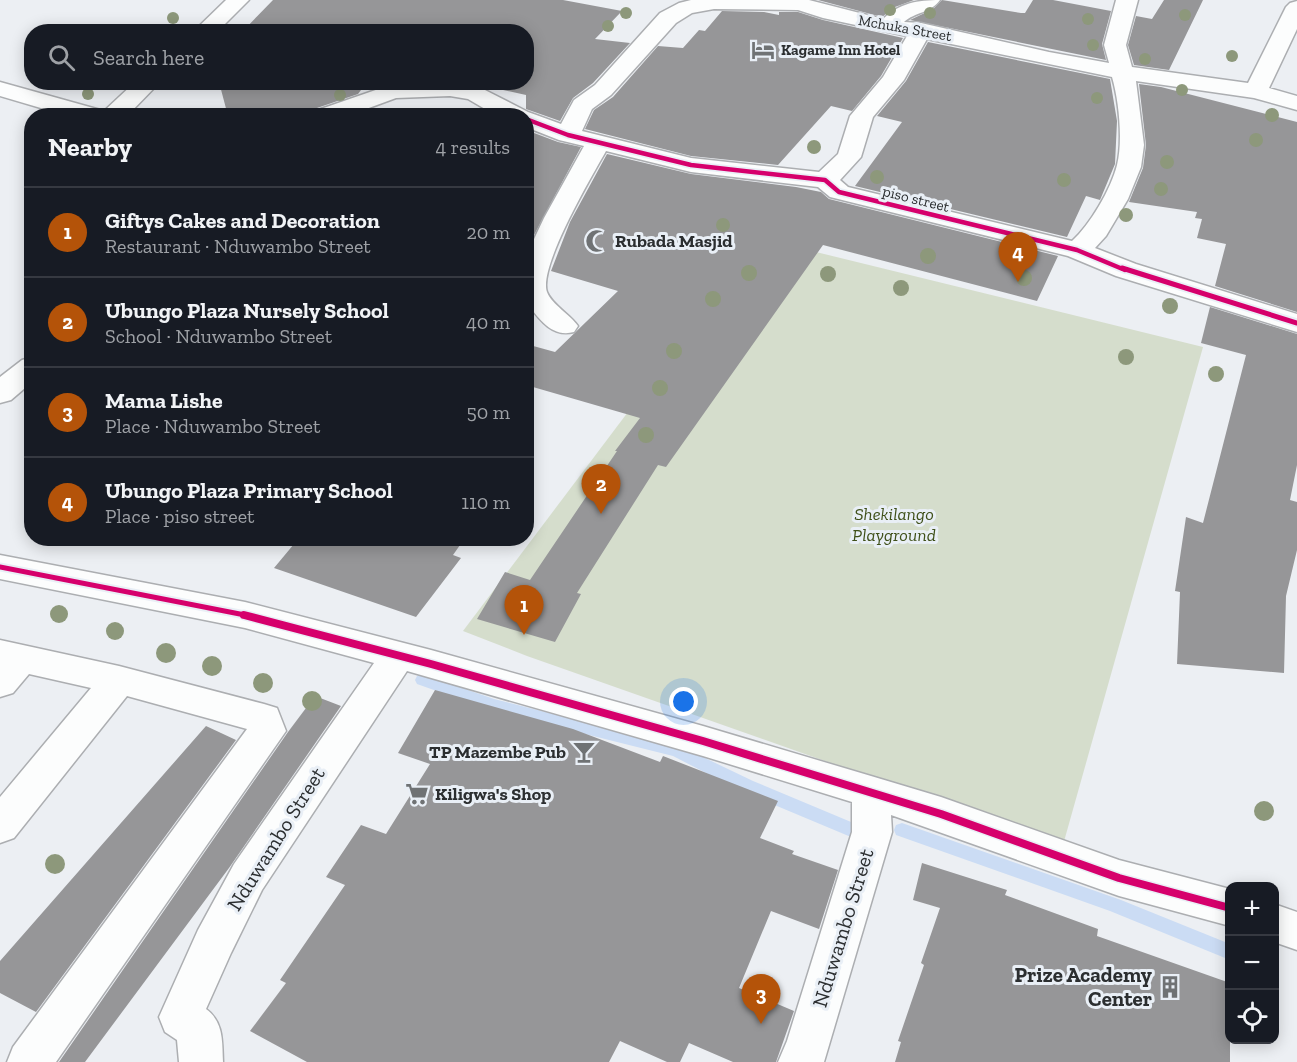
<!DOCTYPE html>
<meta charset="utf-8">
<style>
:root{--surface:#171b24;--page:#242831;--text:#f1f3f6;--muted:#9ea1a6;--line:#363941;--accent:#b45309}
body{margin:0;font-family:"Zilla Slab",serif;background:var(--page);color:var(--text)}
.controls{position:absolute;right:18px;bottom:18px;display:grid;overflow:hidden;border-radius:12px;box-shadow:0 3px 15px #0003}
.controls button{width:54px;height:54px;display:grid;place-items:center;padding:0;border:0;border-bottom:2px solid var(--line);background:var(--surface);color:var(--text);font:30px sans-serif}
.you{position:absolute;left:684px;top:702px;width:21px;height:21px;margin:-15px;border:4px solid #fff;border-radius:50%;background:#1a73e8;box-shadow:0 0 0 9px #1a73e833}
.badge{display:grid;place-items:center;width:39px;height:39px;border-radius:50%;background:var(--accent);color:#fff;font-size:20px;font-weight:700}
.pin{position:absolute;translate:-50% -50px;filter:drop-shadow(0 2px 3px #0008)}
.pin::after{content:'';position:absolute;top:32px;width:21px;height:18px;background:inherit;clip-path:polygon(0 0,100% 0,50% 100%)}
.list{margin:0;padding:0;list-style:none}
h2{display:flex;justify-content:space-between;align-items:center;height:78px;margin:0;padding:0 24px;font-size:26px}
h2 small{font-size:20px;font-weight:400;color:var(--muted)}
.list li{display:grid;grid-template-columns:39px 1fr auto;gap:18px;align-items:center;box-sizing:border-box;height:90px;padding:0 24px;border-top:2px solid var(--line)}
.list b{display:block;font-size:22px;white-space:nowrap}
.list p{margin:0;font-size:20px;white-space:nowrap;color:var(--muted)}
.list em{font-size:20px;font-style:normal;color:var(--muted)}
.icon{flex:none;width:33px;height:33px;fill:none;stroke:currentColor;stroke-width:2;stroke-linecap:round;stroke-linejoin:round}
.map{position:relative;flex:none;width:1297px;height:1062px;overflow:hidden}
.search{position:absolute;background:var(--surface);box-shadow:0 3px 15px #0003;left:24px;top:24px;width:510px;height:66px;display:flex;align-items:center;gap:15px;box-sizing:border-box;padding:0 21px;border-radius:24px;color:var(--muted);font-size:22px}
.panel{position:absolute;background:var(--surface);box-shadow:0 3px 15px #0003;left:24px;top:108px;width:510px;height:438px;border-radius:24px}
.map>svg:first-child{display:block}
</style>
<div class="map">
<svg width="1297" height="1062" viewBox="0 0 1297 1062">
<rect width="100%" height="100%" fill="#eceff3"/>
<!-- green -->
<path fill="#d5ddcc" d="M759 238 1203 347 1063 845 527 656 463 631Z"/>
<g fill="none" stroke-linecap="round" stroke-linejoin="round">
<!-- stream -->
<path fill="#cbdcf4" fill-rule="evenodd" d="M422 674 494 699 682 747 753 781 863 827 865 832 863 837 857 839 851 837 741 791 673 756 493 711 417 684 415 680 417 676Z
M902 823 1121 900 1230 944V960L1110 911 896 835 894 830 896 825Z"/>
</g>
<!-- building -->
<path fill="#969698" d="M273 0H563L622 11 595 39 630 43 593 83 573 98 560 121 526 109V95L466 82H526V32H242Z
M818 0H914L895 7 882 17Z
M942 0 1021 13H1025L1033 0H1053L1111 11 1102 44 1106 60 910 20 933 9Z
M1164 0H1203L1169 70 1134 65 1128 45 1136 16 1152 19Z
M722 11 764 12 779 15V12H798L823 20 903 38 881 76 852 111 831 106 778 165 691 156 585 129 594 110 613 97 658 46 683 48 699 30 705 31Z
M928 42 1110 79 1117 121 1115 164 1100 200 1086 196 1067 237 855 186 902 122 877 116 906 81Z
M219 82H367L358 94 314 109 310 116H228Z
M1139 84 1161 87 1297 122V312L1215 286 1226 244 1197 238 1202 219 1195 218 1197 212 1129 202 1143 168 1146 145Z
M526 130 558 142 581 147 526 250Z
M607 154 691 174 796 187 821 192 829 199 1058 256 1037 301 823 245 666 467 658 465 577 593 581 594 555 642 477 619 505 572 530 580 617 451H615L640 418 526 385V344L555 352 618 291 551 271 570 222Z
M1210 307 1297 334V465L1290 500 1297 502V550L1286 596 1284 673 1177 664 1180 592 1175 591 1186 517 1203 523 1246 355 1201 343Z
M299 538H465L453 555 461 558 416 617 274 568Z
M435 690 573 729 660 762 663 756 778 801 760 838 794 851 792 854 838 870 819 929 771 911 739 988 794 1011 776 1062H733L689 1043 680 1062H667L620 1041 609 1062H307L250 1031 286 983 280 980 345 885 326 877 361 825 386 834 430 764 398 753Z
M315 696 341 706 229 868 85 1062H59L288 732Z
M206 726 236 740 36 1012 0 993V961Z
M922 863 1007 890 1005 895 1098 929 1097 936 1230 983V1062H895L901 1042 898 1041 924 965 921 963 940 908 913 900Z"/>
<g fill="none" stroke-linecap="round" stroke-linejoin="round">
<!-- minor casing -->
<g stroke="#acaeb1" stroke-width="3">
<path id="minor" d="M226 0H249L217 32H193Z
M691 0H809L883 19C900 3 917 0 940 0 931 13 915 12 904 22L921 23 1049 52 1109 63 1104 45 1116 0H1138L1126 45 1132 67 1248 83 1286 7 1290 3 1297 1V29L1269 88 1297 96V110L1254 98 1136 81 1144 145 1141 167 1128 199 1106 236 1095 248 1136 264 1297 314V332L1116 276 1068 256 830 197 818 187 691 172 606 151C592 176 538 267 547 292 552 305 570 314 578 326L574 332C552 338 539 319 526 302V256L544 218 584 146 559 140 526 127V116H497L468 99 450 96 396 98 347 116H312L315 111 393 84 452 82 483 89 528 112 561 124 574 100 595 85 660 13 679 3ZM714 9 798 10 823 18 907 36 883 77 850 116 838 154 819 172 691 158 582 131 592 109 611 95 676 23 692 13ZM927 39 1112 77C1119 101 1123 141 1117 165 1111 189 1090 225 1072 241L848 187 840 180 861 157 873 117 904 80Z
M0 82 104 111 135 82H160L127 116H68L0 96Z
M32 357V382L11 400 0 403V377L22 360Z
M0 555 245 602 431 650 703 726 871 776 941 797 1119 860 1230 889V926L1119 896 891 815 892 832 824 1062H778L787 1041 852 832V802L703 756 407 671 262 890 231 953 206 1009C224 1022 222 1042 223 1062H179L177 1040 165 1032 159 1017 198 930 234 864 374 663 245 628 0 579Z
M0 640 119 666 264 704 277 708 286 731 56 1062H7L13 1047 247 729 127 696 14 838 0 843V797L91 688 29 674 13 693 0 697Z
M1274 904 1297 912V950L1274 942Z"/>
</g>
<!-- minor -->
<use href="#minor" fill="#fcfdfd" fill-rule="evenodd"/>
<!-- cycleway-far2 casing -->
<g stroke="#e9eff6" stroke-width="8">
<path id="cycleway-far2" d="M526 119 568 135 691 165 825 180 839 192 1077 250 1125 270"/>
</g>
<!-- cycleway-far1 casing -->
<g stroke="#e9eff6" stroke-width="9">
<path id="cycleway-far1" d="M1122 268 1297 323
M0 567 250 616"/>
</g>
<!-- cycleway casing -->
<g stroke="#e9eff6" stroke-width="11">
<path id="cycleway" d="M244 615 431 664 703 741 941 814 1119 878 1230 908"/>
</g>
<!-- cycleway-far2 -->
<use href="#cycleway-far2" stroke="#d6006c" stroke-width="4.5"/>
<!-- cycleway-far1 -->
<use href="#cycleway-far1" stroke="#d6006c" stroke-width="5"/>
<!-- cycleway -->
<use href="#cycleway" stroke="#d6006c" stroke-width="8"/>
</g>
<!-- trees -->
<g fill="#8d987b">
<circle cx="890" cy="10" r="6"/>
<circle cx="626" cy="13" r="6"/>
<circle cx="930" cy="13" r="6"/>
<circle cx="1185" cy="15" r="6"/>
<circle cx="173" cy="18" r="6"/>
<circle cx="1088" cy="19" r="6"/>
<circle cx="608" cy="26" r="6"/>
<circle cx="1093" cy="45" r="6"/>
<circle cx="1232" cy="56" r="6"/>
<circle cx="1145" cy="59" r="6"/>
<circle cx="1182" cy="90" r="6"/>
<circle cx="88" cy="94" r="6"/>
<circle cx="340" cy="95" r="6"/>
<circle cx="1097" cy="98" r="6"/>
<circle cx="1272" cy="115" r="7"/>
<circle cx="1256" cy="140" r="7"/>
<circle cx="814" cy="147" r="7"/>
<circle cx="1167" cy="162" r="7"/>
<circle cx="877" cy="177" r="7"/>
<circle cx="1064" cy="180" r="7"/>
<circle cx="1161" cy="189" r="7"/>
<circle cx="1126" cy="215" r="7"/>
<circle cx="723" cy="225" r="7"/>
<circle cx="928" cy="256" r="8"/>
<circle cx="749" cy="273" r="8"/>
<circle cx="828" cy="274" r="8"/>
<circle cx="1024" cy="278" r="8"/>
<circle cx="901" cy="288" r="8"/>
<circle cx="713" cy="299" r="8"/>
<circle cx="1170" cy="306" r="8"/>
<circle cx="674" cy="351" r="8"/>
<circle cx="1126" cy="357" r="8"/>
<circle cx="1216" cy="374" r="8"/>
<circle cx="660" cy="388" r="8"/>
<circle cx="646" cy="435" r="8"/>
<circle cx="59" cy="614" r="9"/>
<circle cx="115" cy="631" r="9"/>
<circle cx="166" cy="653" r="10"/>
<circle cx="212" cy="666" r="10"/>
<circle cx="263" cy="683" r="10"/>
<circle cx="312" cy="701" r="10"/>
<circle cx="1264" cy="811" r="10"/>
<circle cx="55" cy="864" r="10"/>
</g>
<!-- icons -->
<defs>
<g id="hotel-bare" transform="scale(1.8)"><path d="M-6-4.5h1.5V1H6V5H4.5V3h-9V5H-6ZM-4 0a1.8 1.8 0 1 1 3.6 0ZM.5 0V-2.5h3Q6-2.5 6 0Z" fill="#6f7274" stroke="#e9eff6" stroke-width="2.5" paint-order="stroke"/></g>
<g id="mosque-bare" transform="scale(1.8)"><path d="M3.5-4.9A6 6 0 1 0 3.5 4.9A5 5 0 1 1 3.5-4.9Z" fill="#6f7274" stroke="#e9eff6" stroke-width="2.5" paint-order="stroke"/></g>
<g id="bar-bare" transform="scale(1.8)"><path d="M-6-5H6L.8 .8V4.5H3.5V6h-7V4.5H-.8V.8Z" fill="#6f7274" stroke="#e9eff6" stroke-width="2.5" paint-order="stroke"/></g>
<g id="supermarket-bare" transform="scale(1.8)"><path d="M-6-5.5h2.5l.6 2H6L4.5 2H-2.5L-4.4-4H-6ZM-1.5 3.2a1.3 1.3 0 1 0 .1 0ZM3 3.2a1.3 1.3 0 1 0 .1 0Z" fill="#6f7274" stroke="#e9eff6" stroke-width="2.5" paint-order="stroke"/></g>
<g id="building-bare" transform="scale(1.8)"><path d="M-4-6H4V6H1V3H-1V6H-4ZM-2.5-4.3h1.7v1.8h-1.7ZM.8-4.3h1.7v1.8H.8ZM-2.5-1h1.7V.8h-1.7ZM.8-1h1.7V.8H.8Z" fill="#6f7274" stroke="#e9eff6" stroke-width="2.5" paint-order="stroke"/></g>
</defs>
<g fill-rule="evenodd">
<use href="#hotel-bare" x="763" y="50"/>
<use href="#mosque-bare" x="597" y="241"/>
<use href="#bar-bare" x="584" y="752"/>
<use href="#supermarket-bare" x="417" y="794"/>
<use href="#building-bare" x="1170" y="987"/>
</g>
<g text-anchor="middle" stroke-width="6" stroke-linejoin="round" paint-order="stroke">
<!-- far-street labels -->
<g font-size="15" fill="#2b2e30" stroke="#e9eff6">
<text transform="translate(905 28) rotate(10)" y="5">Mchuka Street</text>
<text transform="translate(916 199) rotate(14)" y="5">piso street</text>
</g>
<!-- far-poi labels -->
<g font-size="15" font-weight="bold" fill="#2b2e30" stroke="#e9eff6" text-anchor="start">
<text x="781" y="55">Kagame Inn Hotel</text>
</g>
<!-- poi labels -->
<g font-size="18" font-weight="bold" fill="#2b2e30" stroke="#e9eff6" text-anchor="start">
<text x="615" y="247">Rubada Masjid</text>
<text x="566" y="758" text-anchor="end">TP Mazembe Pub</text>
<text x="435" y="800">Kiligwa's Shop</text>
</g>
<!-- park labels -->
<g font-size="18" font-style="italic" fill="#3f5019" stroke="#e9eff6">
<text x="894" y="520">Shekilango<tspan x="894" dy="21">Playground</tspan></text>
</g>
<!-- near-street labels -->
<g font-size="21" fill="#2b2e30" stroke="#e9eff6">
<text transform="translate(276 839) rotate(-58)" y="7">Nduwambo Street</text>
<text transform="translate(843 928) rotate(-73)" y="7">Nduwambo Street</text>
</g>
<!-- near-poi labels -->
<g font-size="21" font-weight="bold" fill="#2b2e30" stroke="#e9eff6" text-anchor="end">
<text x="1152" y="982">Prize Academy<tspan x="1152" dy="24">Center</tspan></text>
</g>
</g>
</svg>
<div class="controls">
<button>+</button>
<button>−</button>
<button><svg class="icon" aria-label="locate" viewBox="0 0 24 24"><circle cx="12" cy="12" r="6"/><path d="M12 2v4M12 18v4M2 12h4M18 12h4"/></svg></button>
</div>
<div class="you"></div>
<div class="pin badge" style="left:524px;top:635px">1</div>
<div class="pin badge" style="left:601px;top:514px">2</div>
<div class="pin badge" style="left:761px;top:1024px">3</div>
<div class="pin badge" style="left:1018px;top:282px">4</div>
<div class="search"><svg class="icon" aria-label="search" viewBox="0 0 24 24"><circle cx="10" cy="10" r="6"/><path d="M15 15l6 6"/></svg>Search here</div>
<section class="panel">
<h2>Nearby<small>4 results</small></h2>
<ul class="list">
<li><span class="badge">1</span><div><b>Giftys Cakes and Decoration</b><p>Restaurant · Nduwambo Street</p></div><em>20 m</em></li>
<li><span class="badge">2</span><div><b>Ubungo Plaza Nursely School</b><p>School · Nduwambo Street</p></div><em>40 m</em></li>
<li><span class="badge">3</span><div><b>Mama Lishe</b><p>Place · Nduwambo Street</p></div><em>50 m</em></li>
<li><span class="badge">4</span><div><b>Ubungo Plaza Primary School</b><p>Place · piso street</p></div><em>110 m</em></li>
</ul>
</section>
</div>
